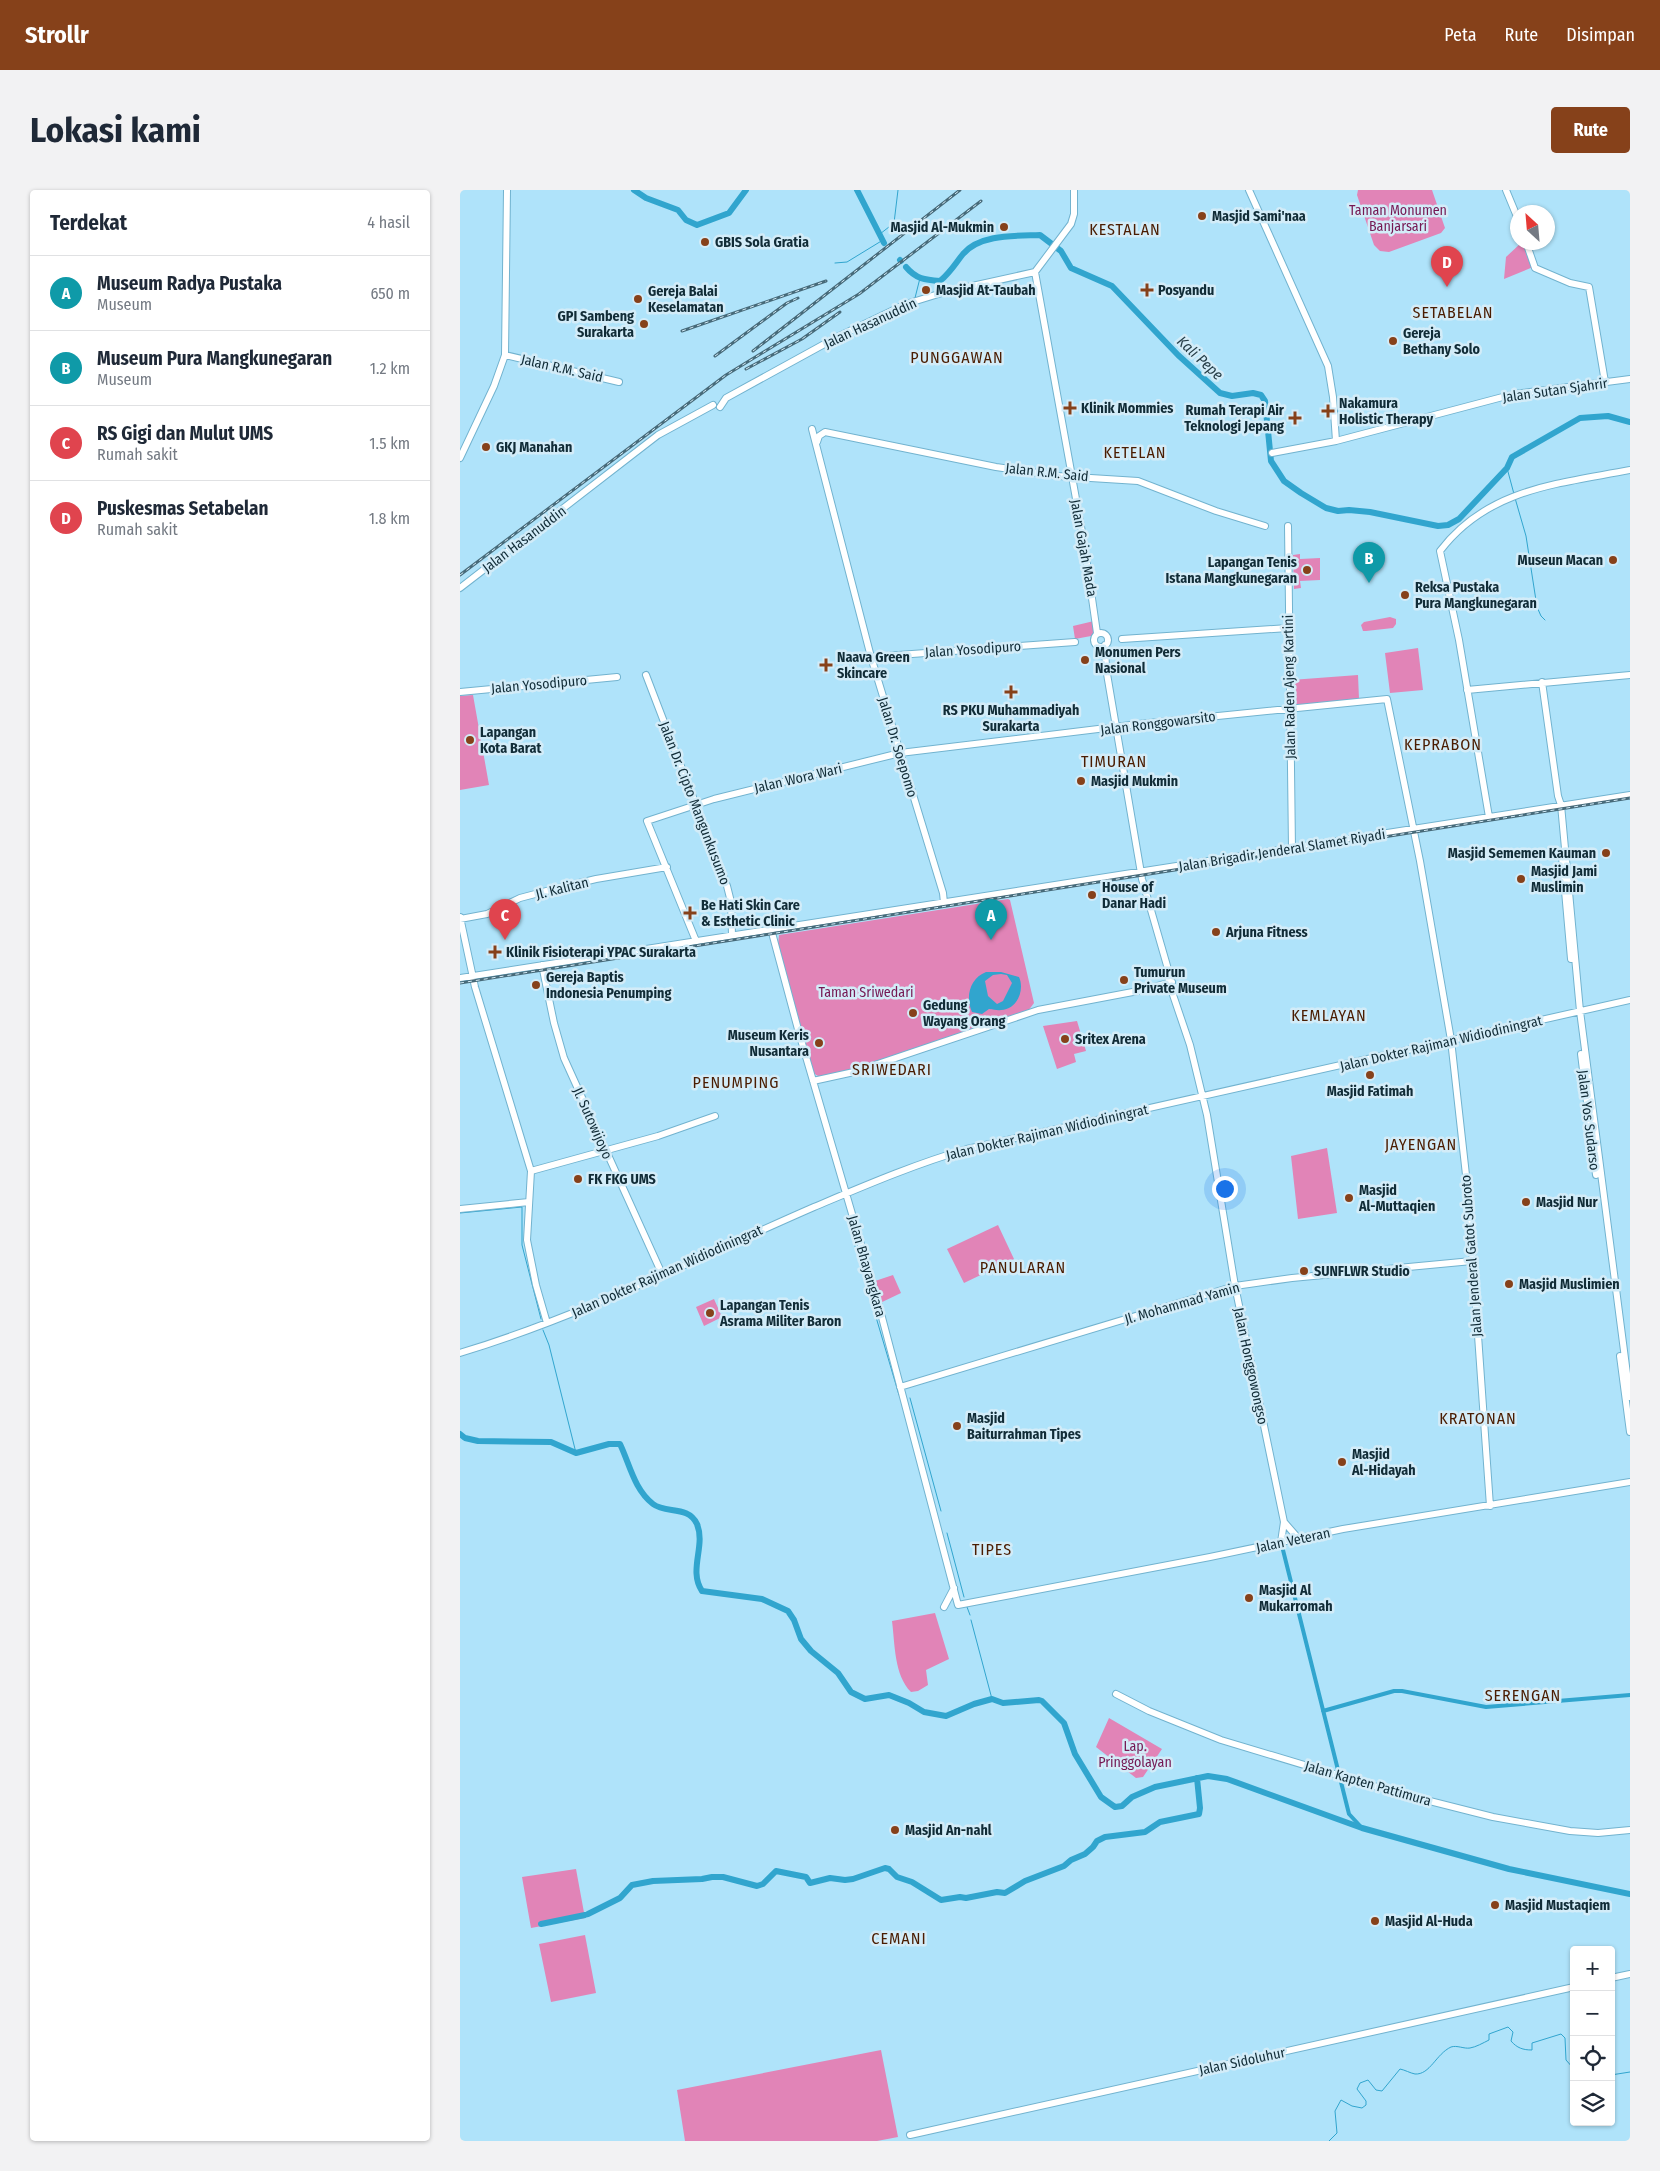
<!DOCTYPE html>
<html lang="id">
<meta charset="utf-8">
<style>
:root{--surface:#fff;--page:#f2f2f3;--text:#1f2937;--muted:#747a83;--line:#e0e1e3;--accent:#86411a}
body{margin:0;font-family:"Fira Sans Condensed",sans-serif;background:var(--page);color:var(--text)}
.controls{position:absolute;right:15px;bottom:15px;display:grid;overflow:hidden;border-radius:5px;box-shadow:0 1px 4px #0004}
.controls button{width:45px;height:45px;display:grid;place-items:center;padding:0;border:0;border-bottom:1px solid var(--line);background:var(--surface);color:var(--text);font:25px sans-serif}
.compass{position:absolute;left:1050px;top:15px;width:45px;height:45px;border-radius:50%;background:var(--surface);box-shadow:0 1px 4px #0004;rotate:334deg}
.you{position:absolute;left:764px;top:998px;width:18px;height:18px;margin:-12px;border:4px solid #fff;border-radius:50%;background:#1a73e8;box-shadow:0 0 0 8px #1a73e833}
.badge{display:grid;place-items:center;width:32px;height:32px;border-radius:50%;background:var(--accent);color:#fff;font-size:16px;font-weight:700}
.pin{position:absolute;translate:-50% -41px;filter:drop-shadow(0 1px 2px #0008)}
.pin::after{content:'';position:absolute;top:26px;width:18px;height:15px;background:inherit;clip-path:polygon(0 0,100% 0,50% 100%)}
.list{margin:0;padding:0;list-style:none}
h2{display:flex;justify-content:space-between;align-items:center;height:65px;margin:0;padding:0 20px;font-size:21px}
h2 small{font-size:16px;font-weight:400;color:var(--muted)}
.list li{display:grid;grid-template-columns:32px 1fr auto;gap:15px;align-items:center;box-sizing:border-box;height:75px;padding:0 20px;border-top:1px solid var(--line)}
.list b{display:block;font-size:19px;white-space:nowrap}
.list p{margin:0;font-size:16px;white-space:nowrap;color:var(--muted)}
.list em{font-size:16px;font-style:normal;color:var(--muted)}
.icon{flex:none;width:28px;height:28px;fill:none;stroke:currentColor;stroke-width:2;stroke-linecap:round;stroke-linejoin:round}
.map{position:relative;flex:none;width:1170px;height:1951px;overflow:hidden;border-radius:5px}
header{display:flex;align-items:center;gap:30px;box-sizing:border-box;height:70px;padding:0 25px;background:var(--accent);color:#fff}
header strong{font-size:24px}
nav{display:flex;gap:28px;margin-inline-start:auto;font-size:18px}
.intro{display:flex;align-items:center;justify-content:space-between;box-sizing:border-box;height:120px;padding:0 30px}
h1{margin:0;font-size:35px}
.button{padding:12px 22px;border-radius:5px;background:var(--accent);color:#fff;font-size:18px;font-weight:700}
main{display:flex;gap:30px;padding:0 30px}
aside{flex:1;background:var(--surface);border-radius:5px;box-shadow:0 1px 4px #0004}
.map>svg:first-child{display:block}
</style>
<header>
<strong>Strollr</strong>
<nav><a>Peta</a><a>Rute</a><a>Disimpan</a></nav>
</header>
<div class="intro"><h1>Lokasi kami</h1><a class="button">Rute</a></div>
<main>
<aside>
<h2>Terdekat<small>4 hasil</small></h2>
<ul class="list">
<li><span class="badge" style="background:#0f9aa8">A</span><div><b>Museum Radya Pustaka</b><p>Museum</p></div><em>650 m</em></li>
<li><span class="badge" style="background:#0f9aa8">B</span><div><b>Museum Pura Mangkunegaran</b><p>Museum</p></div><em>1.2 km</em></li>
<li><span class="badge" style="background:#e0444e">C</span><div><b>RS Gigi dan Mulut UMS</b><p>Rumah sakit</p></div><em>1.5 km</em></li>
<li><span class="badge" style="background:#e0444e">D</span><div><b>Puskesmas Setabelan</b><p>Rumah sakit</p></div><em>1.8 km</em></li>
</ul>
</aside>
<div class="map">
<svg width="1170" height="1951" viewBox="0 0 1170 1951">
<rect width="100%" height="100%" fill="#afe3fa"/>
<!-- green -->
<path fill="#e184b7" d="M898 0H972L985 38 981 43 929 62 920 61 914 55 897 5Z
M1061 53H1065L1073 77 1044 89 1046 67Z
M840 364V369L860 368V390L840 391 841 398 834 399 833 365Z
M930 427 936 429V434L933 438 906 441H903L901 435 904 432Z
M634 431 636 440 631 446 615 449 613 436Z
M958 458 963 500 930 503 925 463Z
M898 485 899 509 834 515 831 513V490Z
M13 505 29 595 0 600V506Z
M548 709 550 710 574 813 568 821 388 882C378 884 362 892 354 883L318 755 319 745Z
M617 831 626 861 614 864 616 872 597 879 583 836Z
M867 958 877 1023 838 1029 831 966Z
M538 1035 554 1069 504 1093 487 1059Z
M433 1085 441 1103 418 1114 412 1092Z
M254 1109 262 1127 244 1136 236 1117Z
M475 1423 489 1469 466 1480 468 1495 458 1501 451 1502C434 1485 435 1454 432 1431Z
M649 1528 702 1559 683 1587 676 1588 636 1557Z
M116 1679 125 1728 71 1738 62 1687Z
M125 1745 136 1803 91 1812 79 1754Z
M421 1860 438 1947 417 1951H225L217 1900Z"/>
<!-- water -->
<path fill="#31a5ce" fill-rule="evenodd" d="M526 782H541L559 787C565 800 557 820 541 820 537 821 534 819 529 819L522 824 512 822C505 807 510 788 526 782ZM541 784 547 785 552 793 543 811 537 814 528 806 525 791 533 785Z"/>
<g fill="none" stroke-linecap="round" stroke-linejoin="round">
<!-- stream -->
<path stroke="#31a5ce" stroke-width="1" d="M420 44 434 33 438 0
M375 73 387 72 423 50
M455 108 460 88
M1047 278 1054 304
M1055 308 1066 346 1077 417 1081 426 1085 430
M0 1023 62 1017V1055L81 1129
M390 1039 439 1205
M83 1140 89 1155 116 1263
M450 1208 481 1321
M487 1343 504 1407
M507 1417 510 1425
M511 1430 532 1509
M1151 1885 1170 1882
M869 1951 877 1943 875 1921 881 1910 892 1916 902 1918 906 1915V1911L897 1899 900 1893 908 1890 916 1900 922 1901 940 1879C945 1880 950 1883 955 1884 970 1885 976 1864 991 1857 997 1855 1004 1859 1010 1858 1016 1857 1023 1853 1029 1850V1844L1048 1837 1053 1842 1051 1851C1057 1858 1063 1860 1072 1860V1853L1101 1844 1105 1848 1106 1870 1114 1879"/>
<!-- canal -->
<path stroke="#31a5ce" stroke-width="4" d="M823 1360 889 1624 902 1638
M863 1521 934 1501H942L1026 1517 1170 1505"/>
<!-- river -->
<path stroke="#31a5ce" stroke-width="6" d="M174 0 186 8 218 20 226 30 237 35 269 23 286 0
M397 0 424 53
M440 70 441 71
M446 77C456 89 465 90 480 91 490 83 495 74 503 64 520 44 556 46 580 45L601 61 611 78 652 96 718 165 760 203 772 206 793 203 801 205 805 211 811 271 824 291 841 303 866 318 878 321 889 320 910 322 978 336 988 335 999 329 1047 278 1052 267 1120 228 1148 226 1170 232
M0 1244 5 1248 18 1251 91 1252 116 1263 149 1254H160C170 1275 174 1299 193 1314 206 1324 228 1315 237 1334 246 1356 228 1380 242 1401L302 1409 328 1421 334 1430 341 1449 351 1461 378 1483 391 1502 405 1509 429 1505 449 1513 464 1522 486 1526 514 1514 532 1509 543 1513 579 1510 582 1511 604 1533 615 1564 641 1607 655 1617 662 1616 672 1607 695 1597 748 1586 767 1589 902 1638 1049 1679 1170 1704
M128 1724 160 1708 172 1695 193 1691 242 1689 252 1687H263L297 1696 303 1694 316 1681 346 1687 350 1693 370 1688 385 1690 393 1689 425 1678 429 1679 437 1687 452 1692 481 1710 500 1707 506 1708 537 1702 545 1703 565 1691 604 1676 611 1670 625 1664 633 1657 637 1651 645 1647 685 1642 700 1632 739 1624 740 1618 737 1588
M81 1734 125 1725"/>
<!-- major casing -->
<g stroke="#72b3cf" stroke-width="8">
<path id="major" d="M789 0 868 176 873 207 876 251
M1046 0 1058 29
M1066 52 1075 78 1110 93 1129 97 1145 192
M575 82 624 353 637 443
M45 165 159 192
M260 217 266 208 379 146 446 114 485 102 575 82 611 34 614 24V0
M352 239 411 467 483 703 484 713
M357 252 359 246 365 242 536 277 599 286 678 291 756 321 805 336
M812 263 876 251 1054 204 1170 189
M0 268 34 196 45 165 47 0
M828 336 832 659
M0 398 198 245 253 215
M634 450a7 7 0 1 1 14 0a7 7 0 1 1-14 0Z
M662 449 828 438
M645 455 646 478 682 689 710 786
M411 467 615 452
M186 485 267 696 271 712 272 745
M1082 492 1098 606 1101 615 1120 821 1170 1207
M1007 500 1170 485
M0 502 157 487
M1029 627 999 450 980 361C1028 298 1098 294 1170 280
M1102 667 1111 769
M0 727 15 797 71 981 67 1050 76 1095 87 1133
M0 729 27 724 60 708 94 699 136 689 207 677
M311 739 339 843 419 1116 498 1415 750 1367 883 1339 1170 1292
M236 751 187 631 254 609 440 563 679 534 927 509 960 671 991 850 1008 1003 1030 1316
M82 775 94 833 104 868 202 1084
M708 783 709 793 730 855 747 925 775 1096 824 1332 821 1352
M0 788 1170 605
M1121 864 1136 985
M353 891 394 882 578 820 678 801 712 792
M71 981 198 946 255 926
M0 1019 69 1012
M0 1163C122 1126 237 1068 354 1017 404 996 455 974 507 959L1170 810
M1160 1166 1170 1242
M440 1197 775 1096 832 1088 1012 1071
M824 1332 838 1348
M484 1417 494 1398
M656 1504 689 1521 761 1550 934 1602 1033 1627 1110 1641 1138 1643 1170 1640
M1151 1788 1170 1784
M450 1945 1114 1797"/>
</g>
<!-- major -->
<use href="#major" stroke="#fff" stroke-width="6"/>
<!-- rail casing -->
<g stroke="#476a79" stroke-width="3">
<path id="rail" d="M222 141 366 91
M293 161 500 0
M255 166 327 113 338 108
M286 179 342 149 380 122
M0 385 266 185 399 104 521 11
M0 793 1170 608"/>
</g>
<!-- rail -->
<use href="#rail" stroke="#d3ecf8" stroke-width="1" stroke-dasharray="4" stroke-linecap="butt"/>
</g>
<!-- markers -->
<g fill="#86411a" stroke="#d3ecf8" stroke-width="2">
<circle cx="742" cy="26" r="5"/>
<circle cx="544" cy="37" r="5"/>
<circle cx="245" cy="52" r="5"/>
<circle cx="466" cy="100" r="5"/>
<path d="M684.5 92.5h5v5h5v5h-5v5h-5v-5h-5v-5h5z"/>
<circle cx="178" cy="109" r="5"/>
<circle cx="184" cy="134" r="5"/>
<circle cx="933" cy="151" r="5"/>
<path d="M607.5 210.5h5v5h5v5h-5v5h-5v-5h-5v-5h5z"/>
<path d="M865.5 213.5h5v5h5v5h-5v5h-5v-5h-5v-5h5z"/>
<path d="M832.5 220.5h5v5h5v5h-5v5h-5v-5h-5v-5h5z"/>
<circle cx="26" cy="257" r="5"/>
<circle cx="1153" cy="370" r="5"/>
<circle cx="847" cy="380" r="5"/>
<circle cx="945" cy="405" r="5"/>
<circle cx="625" cy="470" r="5"/>
<path d="M363.5 467.5h5v5h5v5h-5v5h-5v-5h-5v-5h5z"/>
<path d="M548.5 494.5h5v5h5v5h-5v5h-5v-5h-5v-5h5z"/>
<circle cx="10" cy="550" r="5"/>
<circle cx="621" cy="591" r="5"/>
<circle cx="1146" cy="663" r="5"/>
<circle cx="1061" cy="689" r="5"/>
<circle cx="632" cy="705" r="5"/>
<path d="M227.5 715.5h5v5h5v5h-5v5h-5v-5h-5v-5h5z"/>
<circle cx="756" cy="742" r="5"/>
<path d="M32.5 754.5h5v5h5v5h-5v5h-5v-5h-5v-5h5z"/>
<circle cx="664" cy="790" r="5"/>
<circle cx="76" cy="795" r="5"/>
<circle cx="453" cy="823" r="5"/>
<circle cx="605" cy="849" r="5"/>
<circle cx="359" cy="853" r="5"/>
<circle cx="910" cy="885" r="5"/>
<circle cx="118" cy="989" r="5"/>
<circle cx="889" cy="1008" r="5"/>
<circle cx="1066" cy="1012" r="5"/>
<circle cx="844" cy="1081" r="5"/>
<circle cx="1049" cy="1094" r="5"/>
<circle cx="250" cy="1123" r="5"/>
<circle cx="497" cy="1236" r="5"/>
<circle cx="882" cy="1272" r="5"/>
<circle cx="789" cy="1408" r="5"/>
<circle cx="435" cy="1640" r="5"/>
<circle cx="1035" cy="1715" r="5"/>
<circle cx="915" cy="1731" r="5"/>
</g>
<g text-anchor="middle" stroke-width="5" stroke-linejoin="round" paint-order="stroke">
<!-- park labels -->
<g font-size="14" fill="#751853" stroke="#d3ecf8">
<text x="938" y="25">Taman Monumen<tspan x="938" dy="16">Banjarsari</tspan></text>
<text x="406" y="807">Taman Sriwedari</text>
<text x="675" y="1561">Lap.<tspan x="675" dy="16">Pringgolayan</tspan></text>
</g>
<!-- poi labels -->
<g font-size="14" font-weight="bold" fill="#112c37" stroke="#d3ecf8" text-anchor="start">
<text x="752" y="31">Masjid Sami'naa</text>
<text x="534" y="42" text-anchor="end">Masjid Al-Mukmin</text>
<text x="255" y="57">GBIS Sola Gratia</text>
<text x="476" y="105">Masjid At-Taubah</text>
<text x="698" y="105">Posyandu</text>
<text x="188" y="106">Gereja Balai<tspan x="188" dy="16">Keselamatan</tspan></text>
<text x="174" y="131" text-anchor="end">GPI Sambeng<tspan x="174" dy="16">Surakarta</tspan></text>
<text x="943" y="148">Gereja<tspan x="943" dy="16">Bethany Solo</tspan></text>
<text x="879" y="218">Nakamura<tspan x="879" dy="16">Holistic Therapy</tspan></text>
<text x="621" y="223">Klinik Mommies</text>
<text x="824" y="225" text-anchor="end">Rumah Terapi Air<tspan x="824" dy="16">Teknologi Jepang</tspan></text>
<text x="36" y="262">GKJ Manahan</text>
<text x="1143" y="375" text-anchor="end">Museun Macan</text>
<text x="837" y="377" text-anchor="end">Lapangan Tenis<tspan x="837" dy="16">Istana Mangkunegaran</tspan></text>
<text x="955" y="402">Reksa Pustaka<tspan x="955" dy="16">Pura Mangkunegaran</tspan></text>
<text x="635" y="467">Monumen Pers<tspan x="635" dy="16">Nasional</tspan></text>
<text x="377" y="472">Naava Green<tspan x="377" dy="16">Skincare</tspan></text>
<text x="551" y="525" text-anchor="middle">RS PKU Muhammadiyah<tspan x="551" dy="16">Surakarta</tspan></text>
<text x="20" y="547">Lapangan<tspan x="20" dy="16">Kota Barat</tspan></text>
<text x="631" y="596">Masjid Mukmin</text>
<text x="1136" y="668" text-anchor="end">Masjid Sememen Kauman</text>
<text x="1071" y="686">Masjid Jami<tspan x="1071" dy="16">Muslimin</tspan></text>
<text x="642" y="702">House of<tspan x="642" dy="16">Danar Hadi</tspan></text>
<text x="241" y="720">Be Hati Skin Care<tspan x="241" dy="16">&amp; Esthetic Clinic</tspan></text>
<text x="766" y="747">Arjuna Fitness</text>
<text x="46" y="767">Klinik Fisioterapi YPAC Surakarta</text>
<text x="674" y="787">Tumurun<tspan x="674" dy="16">Private Museum</tspan></text>
<text x="86" y="792">Gereja Baptis<tspan x="86" dy="16">Indonesia Penumping</tspan></text>
<text x="463" y="820">Gedung<tspan x="463" dy="16">Wayang Orang</tspan></text>
<text x="349" y="850" text-anchor="end">Museum Keris<tspan x="349" dy="16">Nusantara</tspan></text>
<text x="615" y="854">Sritex Arena</text>
<text x="910" y="906" text-anchor="middle">Masjid Fatimah</text>
<text x="128" y="994">FK FKG UMS</text>
<text x="899" y="1005">Masjid<tspan x="899" dy="16">Al-Muttaqien</tspan></text>
<text x="1076" y="1017">Masjid Nur</text>
<text x="854" y="1086">SUNFLWR Studio</text>
<text x="1059" y="1099">Masjid Muslimien</text>
<text x="260" y="1120">Lapangan Tenis<tspan x="260" dy="16">Asrama Militer Baron</tspan></text>
<text x="507" y="1233">Masjid<tspan x="507" dy="16">Baiturrahman Tipes</tspan></text>
<text x="892" y="1269">Masjid<tspan x="892" dy="16">Al-Hidayah</tspan></text>
<text x="799" y="1405">Masjid Al<tspan x="799" dy="16">Mukarromah</tspan></text>
<text x="445" y="1645">Masjid An-nahl</text>
<text x="1045" y="1720">Masjid Mustaqiem</text>
<text x="925" y="1736">Masjid Al-Huda</text>
</g>
<!-- street labels -->
<g font-size="14" fill="#112c37" stroke="#d3ecf8">
<text transform="translate(410 133) rotate(-25)" y="5">Jalan Hasanuddin</text>
<text transform="translate(102 178) rotate(13)" y="5">Jalan R.M. Said</text>
<text transform="translate(1095 200) rotate(-8)" y="5">Jalan Sutan Sjahrir</text>
<text transform="translate(587 282) rotate(6)" y="5">Jalan R.M. Said</text>
<text transform="translate(64 349) rotate(-37)" y="5">Jalan Hasanuddin</text>
<text transform="translate(624 358) rotate(80)" y="5">Jalan Gajah Mada</text>
<text transform="translate(513 459) rotate(-4)" y="5">Jalan Yosodipuro</text>
<text transform="translate(79 494) rotate(-5)" y="5">Jalan Yosodipuro</text>
<text transform="translate(829 497) rotate(-91)" y="5">Jalan Raden Ajeng Kartini</text>
<text transform="translate(698 533) rotate(-7)" y="5">Jalan Ronggowarsito</text>
<text transform="translate(438 557) rotate(73)" y="5">Jalan Dr. Soepomo</text>
<text transform="translate(338 588) rotate(-13)" y="5">Jalan Wora Wari</text>
<text transform="translate(235 613) rotate(69)" y="5">Jalan Dr. Cipto Mangunkusumo</text>
<text transform="translate(822 660) rotate(-9)" y="5">Jalan Brigadir Jenderal Slamet Riyadi</text>
<text transform="translate(102 698) rotate(-14)" y="5">Jl. Kalitan</text>
<text transform="translate(981 853) rotate(-13)" y="5">Jalan Dokter Rajiman Widiodiningrat</text>
<text transform="translate(1129 930) rotate(83)" y="5">Jalan Yos Sudarso</text>
<text transform="translate(133 933) rotate(66)" y="5">Jl. Sutowijoyo</text>
<text transform="translate(587 942) rotate(-13)" y="5">Jalan Dokter Rajiman Widiodiningrat</text>
<text transform="translate(1011 1066) rotate(-94)" y="5">Jalan Jenderal Gatot Subroto</text>
<text transform="translate(407 1076) rotate(74)" y="5">Jalan Bhayangkara</text>
<text transform="translate(207 1081) rotate(-24)" y="5">Jalan Dokter Rajiman Widiodiningrat</text>
<text transform="translate(722 1113) rotate(-16)" y="5">Jl. Mohammad Yamin</text>
<text transform="translate(791 1176) rotate(78)" y="5">Jalan Honggowongso</text>
<text transform="translate(833 1350) rotate(-12)" y="5">Jalan Veteran</text>
<text transform="translate(908 1593) rotate(16)" y="5">Jalan Kapten Pattimura</text>
<text transform="translate(782 1871) rotate(-12)" y="5">Jalan Sidoluhur</text>
</g>
<!-- water labels -->
<g font-size="15" font-style="italic" fill="#263e48" stroke="#d3ecf8">
<text transform="translate(740 168) rotate(43)" y="5">Kali Pepe</text>
</g>
<!-- quarter labels -->
<g font-size="16" letter-spacing="1" fill="#4a1c01" stroke="#d3ecf8">
<text x="665" y="45">KESTALAN</text>
<text x="993" y="128">SETABELAN</text>
<text x="497" y="173">PUNGGAWAN</text>
<text x="675" y="268">KETELAN</text>
<text x="983" y="560">KEPRABON</text>
<text x="654" y="577">TIMURAN</text>
<text x="869" y="831">KEMLAYAN</text>
<text x="432" y="885">SRIWEDARI</text>
<text x="276" y="898">PENUMPING</text>
<text x="961" y="960">JAYENGAN</text>
<text x="563" y="1083">PANULARAN</text>
<text x="1018" y="1234">KRATONAN</text>
<text x="532" y="1365">TIPES</text>
<text x="1063" y="1511">SERENGAN</text>
<text x="439" y="1754">CEMANI</text>
</g>
</g>
</svg>
<div class="controls">
<button>+</button>
<button>−</button>
<button><svg class="icon" aria-label="locate" viewBox="0 0 24 24"><circle cx="12" cy="12" r="6"/><path d="M12 2v4M12 18v4M2 12h4M18 12h4"/></svg></button>
<button><svg class="icon" aria-label="layers" viewBox="0 0 24 24"><path d="M12 4l9 5-9 5-9-5zM3 14l9 5 9-5"/></svg></button>
</div>
<svg class="compass" viewBox="-18 -18 36 36"><path d="M0-13l5 13h-10z" fill="#e53935"/><path d="M0 13l5-13h-10z" fill="#747a83"/></svg>
<div class="you"></div>
<div class="pin badge" style="left:531px;top:750px;background:#0f9aa8">A</div>
<div class="pin badge" style="left:909px;top:393px;background:#0f9aa8">B</div>
<div class="pin badge" style="left:45px;top:750px;background:#e0444e">C</div>
<div class="pin badge" style="left:987px;top:97px;background:#e0444e">D</div>
</div>
</main>
